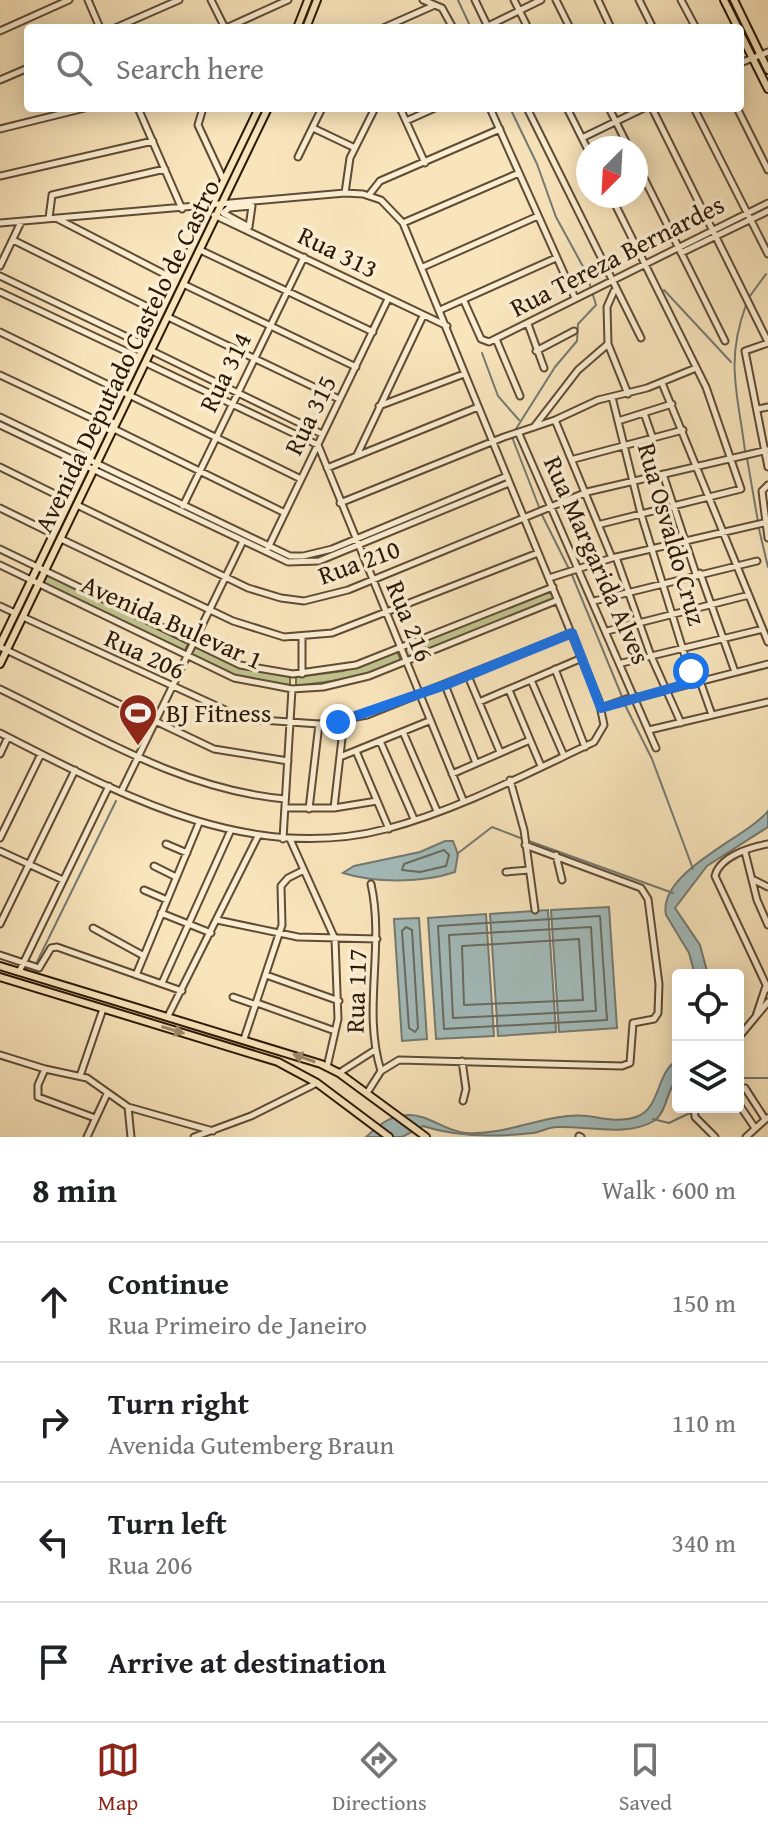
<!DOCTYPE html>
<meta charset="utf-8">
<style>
:root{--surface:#fff;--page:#f2f2f2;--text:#202124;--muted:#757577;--line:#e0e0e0;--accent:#8f2418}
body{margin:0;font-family:"Gentium Book Plus",serif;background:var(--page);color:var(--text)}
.controls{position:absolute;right:24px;bottom:24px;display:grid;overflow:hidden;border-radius:8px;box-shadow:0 4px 20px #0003}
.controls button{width:72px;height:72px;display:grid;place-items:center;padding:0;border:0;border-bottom:2px solid var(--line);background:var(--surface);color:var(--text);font:40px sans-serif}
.compass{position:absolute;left:576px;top:136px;width:72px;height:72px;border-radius:50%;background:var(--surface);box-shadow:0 4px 20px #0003;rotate:204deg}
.stop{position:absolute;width:24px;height:24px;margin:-18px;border:6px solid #1a73e8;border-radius:50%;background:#fff}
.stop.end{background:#1a73e8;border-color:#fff;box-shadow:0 2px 8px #0008}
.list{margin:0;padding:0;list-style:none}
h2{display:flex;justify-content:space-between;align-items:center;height:104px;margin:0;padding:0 32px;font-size:34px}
h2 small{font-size:26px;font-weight:400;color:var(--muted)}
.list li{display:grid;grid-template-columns:52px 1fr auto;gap:24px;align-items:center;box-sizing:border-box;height:120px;padding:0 32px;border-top:2px solid var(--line)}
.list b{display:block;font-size:30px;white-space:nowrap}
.list p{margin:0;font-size:26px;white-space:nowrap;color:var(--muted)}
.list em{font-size:26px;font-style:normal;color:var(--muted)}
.icon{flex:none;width:44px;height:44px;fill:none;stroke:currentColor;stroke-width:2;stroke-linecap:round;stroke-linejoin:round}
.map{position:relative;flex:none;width:768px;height:1137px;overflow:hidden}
.search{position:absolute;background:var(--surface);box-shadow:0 4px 20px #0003;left:24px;right:24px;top:24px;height:88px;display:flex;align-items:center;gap:20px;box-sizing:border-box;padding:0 28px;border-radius:8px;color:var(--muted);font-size:30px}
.sheet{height:584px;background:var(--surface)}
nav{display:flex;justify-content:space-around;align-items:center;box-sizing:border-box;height:112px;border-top:2px solid var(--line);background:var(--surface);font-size:22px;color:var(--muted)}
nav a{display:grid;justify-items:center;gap:4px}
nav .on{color:var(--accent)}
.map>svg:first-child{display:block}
</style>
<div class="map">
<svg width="768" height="1137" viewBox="0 0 768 1137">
<rect width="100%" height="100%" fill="#f9e5bc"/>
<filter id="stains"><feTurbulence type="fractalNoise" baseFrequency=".0025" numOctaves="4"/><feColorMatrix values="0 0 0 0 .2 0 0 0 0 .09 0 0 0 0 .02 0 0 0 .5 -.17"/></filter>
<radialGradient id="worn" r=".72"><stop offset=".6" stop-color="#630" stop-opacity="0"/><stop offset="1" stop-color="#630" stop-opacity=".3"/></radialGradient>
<!-- green -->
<path fill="#bfc48f" stroke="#766e4a" stroke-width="2" d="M46 574 188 644 184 652 42 583Z
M550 590 554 599 406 658 403 649Z
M195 647 237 666 290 676V686L235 676 190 656Z
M397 651 401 661 361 677 296 686V677L343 671Z"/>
<!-- water -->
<path fill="#a3bcbc" stroke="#747a73" stroke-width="2" d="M768 811V827L707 866 675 908 700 945 708 975H695L689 953 666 915C657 872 748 837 768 811Z
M445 841H453L458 854 455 872C423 883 375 883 343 873L354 866 420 852Z
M609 907 617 1028 559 1032 551 910Z
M548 910 556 1032 498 1036 490 914Z
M486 914 494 1036 436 1039 428 918Z
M419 918 427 1039 402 1041 394 919Z
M678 1060V1078C666 1089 668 1111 654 1121 626 1137 589 1126 557 1127 548 1127 541 1132 533 1133 497 1137 456 1137 423 1126L402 1137H366C380 1124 389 1116 408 1115 428 1114 446 1132 466 1133 508 1136 547 1112 587 1116 604 1118 619 1123 636 1117 661 1109 656 1071 678 1060Z"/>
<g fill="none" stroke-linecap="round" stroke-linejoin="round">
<!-- shore -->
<path stroke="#686a61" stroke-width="2" d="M444 850 449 855 446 866 420 872 402 870 404 864Z
M600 916 607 1020 444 1029 438 926Z
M406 927 412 930 418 1028 415 1032 409 1028 402 931Z
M591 927 596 1011 453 1018 449 935Z
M579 939 583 1000 464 1005 462 946Z"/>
<!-- stream -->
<path stroke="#747a73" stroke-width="2" d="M458 0 471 28
M510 108 537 164 556 217 586 272 596 305 578 324 577 341 555 367 514 432
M664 290 731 362
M750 296 766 274
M482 353 498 396 519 420
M512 437 539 507
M745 451C738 394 725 362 746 305
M747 458 758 522
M541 513 568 567
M759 529 768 567
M572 575 623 699
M624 703 652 759 693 869
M529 841 673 893
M457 854 492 827 523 839
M37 962 116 801
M738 1078H768
M653 1119 669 1123 692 1112"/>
<!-- minor casing -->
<g stroke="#604b34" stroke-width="9">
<path id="minor" d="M88 0 100 28
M211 0 225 28
M423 0 442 8 453 28
M475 0 488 27
M514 0 528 28
M556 0 570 28
M598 0 611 28
M639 0 653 28
M681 0 696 28
M488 26 541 0
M115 28 179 0
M226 28 288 0
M383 28 435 5
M0 31 69 0
M740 63 768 52
M0 80 28 68
M138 108 182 209
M203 108 198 125 224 181
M400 108 425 163
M490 108 575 298
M527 108 641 338
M567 108 588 150
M609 108 629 148
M652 108 768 342
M694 108 768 254
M737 108 768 170
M406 121 435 108
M313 128 355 148
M0 129 85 108
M582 138 644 108
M298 157 322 108
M636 162 725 341
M0 176 153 141
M345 193 350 158 375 108
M369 195 380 181 500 129
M252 206 249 227 223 213 229 208Z
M214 215 447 326
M49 218 52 195 165 169
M56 218 176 280
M0 223 345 193 363 194 381 200 403 223 599 701 604 725 594 742C528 773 458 810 386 829 248 865 120 794 0 733
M403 223 519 173
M13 240 160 313
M200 250 373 332
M681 253 768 211
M0 266 21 222
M423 267 538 216
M0 276 144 345
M183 284 356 367
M0 292 138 357
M464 301 481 339 489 342 768 203
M440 310 556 258
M168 317 339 399
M528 324 544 368
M0 332 301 479
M496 339 520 396
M768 343 745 351 768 467
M608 344 628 394
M152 351 322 434
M536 351 574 331
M146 363 318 445 463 800
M0 375 106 425
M662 383 768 642
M612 397 641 514 693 682
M379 406 464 374
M758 409 768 407
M644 413 653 439
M0 417 290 556H303L332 549 507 476
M555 420 612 558
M618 421 672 404
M0 425 288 562 319 561 509 483
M534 427 578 370 608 344 607 307 614 291
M114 429 285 513
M519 434 656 748
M357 455 423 316
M574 459 683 430
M0 467 69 501
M327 468 478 407
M663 474 696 574
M768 485 762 491 768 538
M340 503 504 437 555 420 598 400 647 388 696 368
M77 505 248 588 281 598 304 601 348 590 587 492 768 450
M183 506 304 257
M0 508 53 534
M601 524 741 489 706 387 611 196
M61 539 233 621 284 637 332 633 538 553
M268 548 388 299
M0 549 240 665 293 674 356 665 553 587
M616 557 651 656 681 723
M0 565 234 678 292 689 323 687 369 676 558 600
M700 573 735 672
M549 578 612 558 768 522
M594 601 757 561
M0 606 15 613
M23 617 245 719 319 724 367 715 572 633
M607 631 749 595
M302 637V674
M0 647 214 749 288 761
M622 663 763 629
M555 669 585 747
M468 676 500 752
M531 680 564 756
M700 681 712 715
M445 685 476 763
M0 689C91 733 182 790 285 799
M509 690 541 766
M636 698 768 664
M479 702 582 658
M601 708 635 696
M649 730 768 702
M403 732 437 811
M380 741 414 819
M356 751 389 829
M0 754 8 737
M340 757 429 721
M452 774 530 740
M510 780 524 830 535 910
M121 792 243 541
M285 808H334L377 801
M334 808 344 721
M309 809 319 724
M0 838 41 754
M283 839 292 689
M290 839 335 939 338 1019 327 1067
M166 844 187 853
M768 844C751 847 720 856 715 876L768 989
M0 851 63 880
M745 852 757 900 768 925
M556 855 562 880
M154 866 176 877
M506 872 529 870
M754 880 768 887
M144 890 167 900
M161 913 211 933
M217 920 298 937 377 939
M0 924 75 770
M93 928 144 956
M0 955 39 968 51 948 57 947 182 991
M19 972 109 786
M136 975 199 823
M266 975 339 1001
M162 983 230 832
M233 997 256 1005
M257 1003 335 1031
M168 1016 258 836
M756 1016 766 986
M738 1038 768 1002
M244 1039 282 925 281 886 288 878 304 870
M0 1055 45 1069
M462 1061 466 1089 463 1101
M381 1071 399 1060 622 1066 630 1063 633 1023 654 1019 658 1013 659 984 648 899 641 888 525 845
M339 1073 375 1050
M80 1076 103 1009
M745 1088 765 1119
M367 1093 381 1071C362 1010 385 947 371 884
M738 1103 755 1128
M128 1107 131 1137
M694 1107 695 1117 715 1137
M95 1118 38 1097V1085L45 1069 87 1078 128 1107 213 1131
M579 1136 581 1137
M87 1137 107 1094
M194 1137 251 1116 317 1083
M746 1137 767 1118"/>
</g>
<!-- major casing -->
<g stroke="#2d1806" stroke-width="10">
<path id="major" d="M724 0 738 28
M734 0 768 70
M297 28 308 0
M306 28 317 0
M740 33 768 89
M0 645 259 108
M0 664 268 108
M0 966 321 1064 339 1073 426 1137
M0 977 278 1062 317 1083 389 1137"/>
</g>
<!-- minor -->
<use href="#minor" stroke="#fbeed3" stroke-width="5"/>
<!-- major -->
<use href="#major" stroke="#f9e5bc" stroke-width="6"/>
</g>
<!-- one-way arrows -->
<defs><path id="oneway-solid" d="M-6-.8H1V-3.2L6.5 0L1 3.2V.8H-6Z" transform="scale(2)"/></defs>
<g fill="#9d896a">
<use href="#oneway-solid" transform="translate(173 1030) rotate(17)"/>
<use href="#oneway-solid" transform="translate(304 1058) rotate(-161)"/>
</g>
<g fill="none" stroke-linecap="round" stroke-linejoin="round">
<!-- route -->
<path stroke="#1a73e8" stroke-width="10" d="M338 722 445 685 572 633 601 708 693 682 691 671"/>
</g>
<!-- icons -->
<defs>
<g id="stadium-pin" transform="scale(2)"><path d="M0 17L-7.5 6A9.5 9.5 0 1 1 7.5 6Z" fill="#8f2418" stroke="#fbeed3"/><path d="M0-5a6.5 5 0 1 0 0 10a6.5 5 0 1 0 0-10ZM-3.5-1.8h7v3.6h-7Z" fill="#fff"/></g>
</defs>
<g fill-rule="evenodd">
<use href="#stadium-pin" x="138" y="713"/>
</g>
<g text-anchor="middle" stroke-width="7" stroke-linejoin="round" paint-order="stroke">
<!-- street labels -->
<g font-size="26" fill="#2d1806" stroke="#fbeed3">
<text transform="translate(338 252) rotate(26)" y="9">Rua 313</text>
<text transform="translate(617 256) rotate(-27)" y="9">Rua Tereza Bernardes</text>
<text transform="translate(127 356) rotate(-64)" y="9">Avenida Deputado Castelo de Castro</text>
<text transform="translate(225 372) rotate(-64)" y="9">Rua 314</text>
<text transform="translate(310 415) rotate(-64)" y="9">Rua 315</text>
<text transform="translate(672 534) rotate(74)" y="9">Rua Osvaldo Cruz</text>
<text transform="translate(597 560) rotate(66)" y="9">Rua Margarida Alves</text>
<text transform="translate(359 562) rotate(-20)" y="9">Rua 210</text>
<text transform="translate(410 621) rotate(68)" y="9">Rua 216</text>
<text transform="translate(172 622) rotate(24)" y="9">Avenida Bulevar 1</text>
<text transform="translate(145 654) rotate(25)" y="9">Rua 206</text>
<text transform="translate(356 991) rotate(-88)" y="9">Rua 117</text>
</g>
<!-- poi labels -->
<g font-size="26" fill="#2d1806" stroke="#fbeed3" text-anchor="start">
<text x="166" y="722">BJ Fitness</text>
</g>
</g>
<rect width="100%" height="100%" filter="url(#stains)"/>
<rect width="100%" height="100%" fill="url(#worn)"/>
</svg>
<div class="controls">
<button><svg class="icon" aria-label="locate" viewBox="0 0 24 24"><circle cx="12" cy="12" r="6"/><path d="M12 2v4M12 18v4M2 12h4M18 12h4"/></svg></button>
<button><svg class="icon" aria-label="layers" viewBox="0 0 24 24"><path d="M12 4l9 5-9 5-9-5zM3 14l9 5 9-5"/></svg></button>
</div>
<svg class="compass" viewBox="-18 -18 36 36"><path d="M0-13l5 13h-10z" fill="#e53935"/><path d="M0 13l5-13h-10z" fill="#757577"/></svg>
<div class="stop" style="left:691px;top:671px"></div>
<div class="stop end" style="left:338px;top:722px"></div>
<div class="search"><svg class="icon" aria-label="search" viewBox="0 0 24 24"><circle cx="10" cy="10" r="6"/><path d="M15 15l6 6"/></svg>Search here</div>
</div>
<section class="sheet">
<h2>8 min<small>Walk · 600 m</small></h2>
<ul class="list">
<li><svg class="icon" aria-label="ahead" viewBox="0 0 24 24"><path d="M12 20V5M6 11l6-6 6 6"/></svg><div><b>Continue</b><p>Rua Primeiro de Janeiro</p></div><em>150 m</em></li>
<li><svg class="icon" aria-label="right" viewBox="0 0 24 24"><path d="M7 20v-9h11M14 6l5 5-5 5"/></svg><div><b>Turn right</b><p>Avenida Gutemberg Braun</p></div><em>110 m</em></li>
<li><svg class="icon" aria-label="left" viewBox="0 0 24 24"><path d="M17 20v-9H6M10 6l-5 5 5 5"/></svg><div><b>Turn left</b><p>Rua 206</p></div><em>340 m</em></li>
<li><svg class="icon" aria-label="arrive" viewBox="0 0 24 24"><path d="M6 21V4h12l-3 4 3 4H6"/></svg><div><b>Arrive at destination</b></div></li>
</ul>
</section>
<nav>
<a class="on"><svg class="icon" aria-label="map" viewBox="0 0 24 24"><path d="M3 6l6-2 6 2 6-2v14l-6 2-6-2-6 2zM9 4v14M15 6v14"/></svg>Map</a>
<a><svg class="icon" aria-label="directions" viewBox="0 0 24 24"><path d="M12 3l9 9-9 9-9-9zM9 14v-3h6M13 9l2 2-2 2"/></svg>Directions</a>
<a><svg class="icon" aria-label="saved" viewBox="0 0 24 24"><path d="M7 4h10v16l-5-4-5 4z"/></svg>Saved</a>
</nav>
